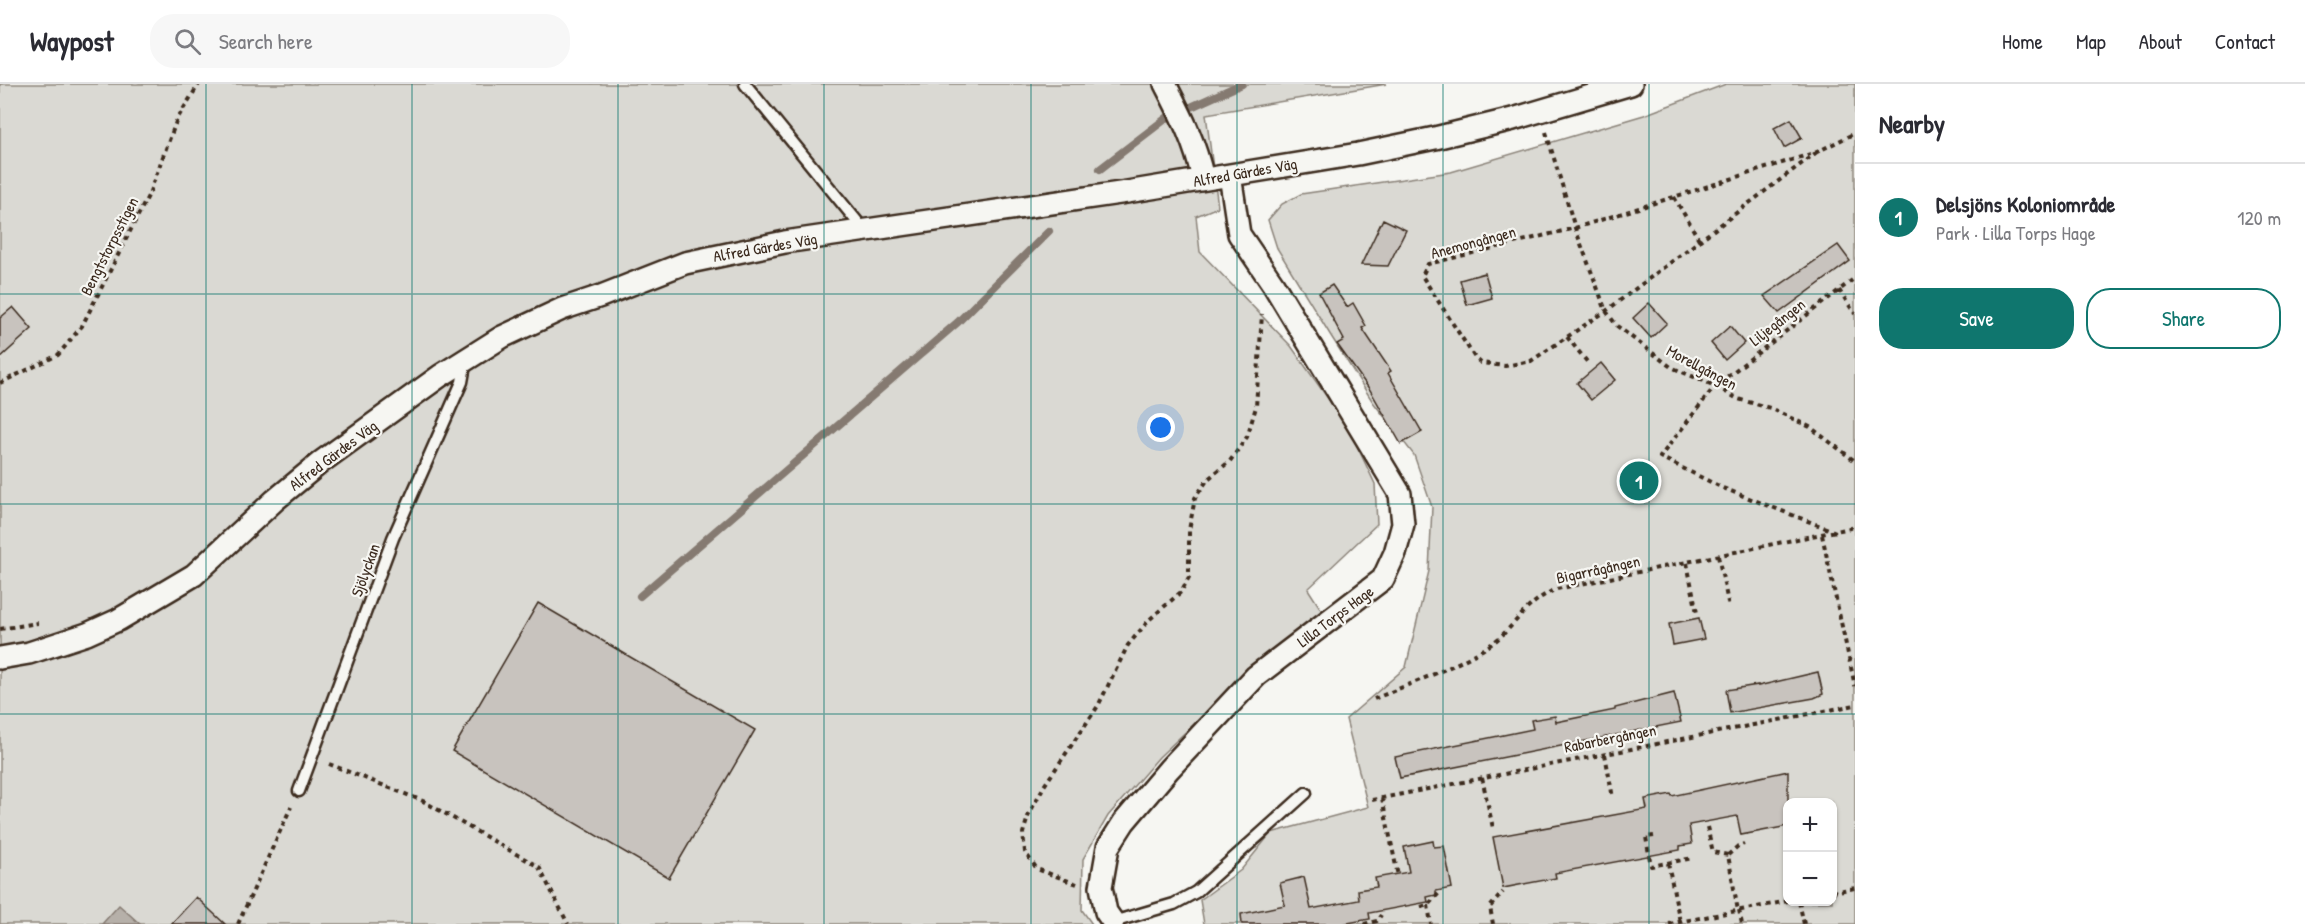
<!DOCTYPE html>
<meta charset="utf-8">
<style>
:root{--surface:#fff;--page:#f7f7f7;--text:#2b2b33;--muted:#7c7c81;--line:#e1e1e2;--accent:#0f766e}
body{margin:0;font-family:"Patrick Hand",sans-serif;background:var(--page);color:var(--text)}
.controls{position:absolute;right:18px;bottom:18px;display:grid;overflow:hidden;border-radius:12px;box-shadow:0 2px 4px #0004}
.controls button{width:54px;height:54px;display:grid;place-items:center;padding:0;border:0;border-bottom:2px solid var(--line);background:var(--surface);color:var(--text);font:30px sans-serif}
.you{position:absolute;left:1161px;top:344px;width:21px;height:21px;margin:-15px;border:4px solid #fff;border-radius:50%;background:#1a73e8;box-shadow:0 0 0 9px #1a73e833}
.badge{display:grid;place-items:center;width:39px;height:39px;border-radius:50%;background:var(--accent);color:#fff;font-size:20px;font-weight:700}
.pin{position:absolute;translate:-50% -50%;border:3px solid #fff;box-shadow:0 2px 6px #0006}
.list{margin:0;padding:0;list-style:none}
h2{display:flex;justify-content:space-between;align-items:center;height:78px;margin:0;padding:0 24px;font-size:26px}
h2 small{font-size:20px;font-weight:400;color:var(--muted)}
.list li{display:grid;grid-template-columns:39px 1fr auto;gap:18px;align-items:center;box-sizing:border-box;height:108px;padding:0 24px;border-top:2px solid var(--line)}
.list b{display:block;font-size:22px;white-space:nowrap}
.list p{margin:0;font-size:20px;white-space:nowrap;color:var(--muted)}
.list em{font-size:20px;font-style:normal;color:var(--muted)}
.actions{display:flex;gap:12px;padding:18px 24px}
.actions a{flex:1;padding:14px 0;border:2px solid var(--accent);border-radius:24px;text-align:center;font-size:21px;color:var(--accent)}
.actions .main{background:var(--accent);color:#fff}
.icon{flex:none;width:33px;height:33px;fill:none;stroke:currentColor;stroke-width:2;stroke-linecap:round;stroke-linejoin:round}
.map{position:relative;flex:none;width:1855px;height:840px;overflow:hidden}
header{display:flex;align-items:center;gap:36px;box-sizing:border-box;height:84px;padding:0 30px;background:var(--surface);border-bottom:2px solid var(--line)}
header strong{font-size:28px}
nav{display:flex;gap:33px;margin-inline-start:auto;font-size:21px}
.search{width:420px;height:54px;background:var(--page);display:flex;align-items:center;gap:15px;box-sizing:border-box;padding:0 21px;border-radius:24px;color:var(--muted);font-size:22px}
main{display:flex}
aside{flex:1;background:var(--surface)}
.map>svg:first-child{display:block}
</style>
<header>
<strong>Waypost</strong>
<div class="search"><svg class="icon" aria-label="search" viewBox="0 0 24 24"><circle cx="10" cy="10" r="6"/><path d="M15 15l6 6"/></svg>Search here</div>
<nav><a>Home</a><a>Map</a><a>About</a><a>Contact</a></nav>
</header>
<main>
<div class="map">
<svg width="1855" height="840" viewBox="0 0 1855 840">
<rect width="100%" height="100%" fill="#f6f6f2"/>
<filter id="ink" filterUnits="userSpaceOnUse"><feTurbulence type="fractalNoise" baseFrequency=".0167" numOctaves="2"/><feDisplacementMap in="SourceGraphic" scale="12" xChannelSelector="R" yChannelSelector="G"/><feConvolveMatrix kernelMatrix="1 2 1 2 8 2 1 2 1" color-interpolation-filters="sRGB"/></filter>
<g filter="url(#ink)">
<!-- green -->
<path fill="#dad9d3" stroke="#8a8278" stroke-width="1.5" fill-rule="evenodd" d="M0 0H1387L1206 30 1218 123 1196 132 1200 168 1291 262 1348 343 1375 400 1377 440 1308 505 1324 530 1214 621 1159 673 1108 732 1083 775 1082 826 1092 840H0Z
M1726 0H1855V840H1204L1200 816 1241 786 1271 749 1368 723 1346 635 1406 583 1429 487 1432 423 1414 371 1373 318 1331 252 1277 164 1268 136 1282 120 1301 110 1451 88 1644 31ZM1788 718H1832V818H1788Z"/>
<!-- water -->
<path fill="#b6b0a9" stroke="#857a71" stroke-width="1.5" d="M119 821 140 840H102Z"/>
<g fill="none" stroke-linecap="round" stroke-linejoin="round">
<!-- stream -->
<path stroke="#857a71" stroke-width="8" d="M1191 23 1242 0
M1100 85 1168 33
M640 512 958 238 1049 147"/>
</g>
<!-- building -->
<path fill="#c8c3be" stroke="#3b2a1e" stroke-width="1.5" d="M1791 35 1802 54 1784 64 1774 44Z
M1383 135 1406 146 1388 182 1361 181Z
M1838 161 1850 177 1779 229 1764 212Z
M1485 189 1492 214 1467 221 1460 196Z
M1332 201 1347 223 1353 219 1366 242 1362 244 1391 287 1388 289 1422 348 1401 360 1370 306 1337 260 1344 256 1319 209Z
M1649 219 1667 239 1651 254 1633 234Z
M13 223 32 245 0 274V234Z
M1730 242 1744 259 1725 276 1711 259Z
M1601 279 1615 296 1591 316 1577 299Z
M538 519 755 646 669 794 452 667Z
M1699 534 1704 555 1673 561 1669 540Z
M1818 588 1823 610 1814 614 1730 629 1726 606 1758 601V602Z
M1674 609 1681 638 1400 694 1395 673 1533 645 1531 636 1555 632 1556 638 1615 626V624Z
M1788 687V742L1741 751 1737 732 1689 741 1692 760 1680 762V766L1555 789 1556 794 1503 804 1493 753 1647 725 1645 715 1671 710 1672 712Z
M1433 757 1434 763 1444 762 1452 804 1436 807V811L1427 813 1428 818 1369 829 1370 835 1342 840H1242L1241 830 1285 821 1280 799 1304 793 1311 825 1359 816 1358 806 1377 803 1375 794 1409 788 1404 763Z
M196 813 225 840H171Z"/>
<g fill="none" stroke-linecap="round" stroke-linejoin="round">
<!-- lane casing -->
<g stroke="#3b2a1e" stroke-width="15">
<path id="lane" d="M745 0 864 146
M299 707 393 454 462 298 464 287 461 279
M1114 840 1113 838 1174 820 1196 808 1306 709"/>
</g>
<!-- street casing -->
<g stroke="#3b2a1e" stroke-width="26">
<path id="street" d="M1165 0C1182 33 1195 58 1203 95
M0 574 29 569 87 550 118 536 194 491 275 416 321 378 440 292 502 253 562 225 601 212 685 179 785 158 1127 108 1358 70 1435 54 1513 35 1631 0
M1113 838 1106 828 1101 803 1108 763 1124 738 1169 685 1256 592 1383 495 1395 469 1403 440 1400 410 1273 200 1239 150 1230 91"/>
</g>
<!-- path -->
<path stroke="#3b2a1e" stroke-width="4" stroke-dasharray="4.5 4.5" stroke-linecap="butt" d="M1546 48 1575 144 1606 227 1617 242 1671 283 1715 302 1738 315 1770 324 1810 343 1855 377
M1817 68 1606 227 1531 277 1505 282 1481 279 1475 274 1422 192 1428 180 1575 144 1817 68 1855 49
M1674 113 1700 157
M1839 206 1855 230
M1567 253 1589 280
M0 299 58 271 82 242 149 110 177 35 199 0
M1836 448 1723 404 1660 373 1715 302 1855 194
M1822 451 1855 602
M1718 472 1729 523
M1687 479 1697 529
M0 545 38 539
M1374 615C1411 599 1452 585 1487 563 1513 547 1525 517 1557 505L1855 443
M1605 670 1613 714
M329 680 423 717 539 783 568 840
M1482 694 1493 744
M1382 714 1398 792
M1372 716 1855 621
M1707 743 1713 768 1728 771 1738 827
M1654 752 1646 753 1651 782 1693 774
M1787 758 1788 759
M1728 771 1738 762 1744 760
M1668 779 1680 838
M1077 800 1037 785 1025 768 1023 749 1029 730 1044 702 1098 622 1128 561 1150 535 1181 508 1189 493V446L1195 414 1208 395 1230 377 1247 353 1256 323 1262 230
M1832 808 1855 804
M1799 818 1804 840
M1428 821 1431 840
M1421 823 1428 821 1440 808
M1739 826 1742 840
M238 840 291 723
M1364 840 1377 837 1381 831
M1493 840 1490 823 1503 808
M1669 840 1788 817"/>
<!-- lane -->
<use href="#lane" stroke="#f6f6f2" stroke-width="10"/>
<!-- street -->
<use href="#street" stroke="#f6f6f2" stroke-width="21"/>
</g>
</g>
<!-- grid -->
<path fill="none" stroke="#0f766e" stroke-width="1.5" stroke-opacity="0.55" d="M206 0V840M412 0V840M618 0V840M824 0V840M1031 0V840M1237 0V840M1443 0V840M1649 0V840M0 210H1855M0 420H1855M0 630H1855"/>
<g text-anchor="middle" stroke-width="4.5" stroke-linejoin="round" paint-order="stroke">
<!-- street labels -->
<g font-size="16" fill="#3b2a1e" stroke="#f6f6f2">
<text transform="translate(1245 88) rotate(-10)" y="6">Alfred Gärdes Väg</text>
<text transform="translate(1473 158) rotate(-15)" y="6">Anemongången</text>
<text transform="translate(109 162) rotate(-63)" y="6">Bengtstorpsstigen</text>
<text transform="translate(765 163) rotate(-10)" y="6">Alfred Gärdes Väg</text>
<text transform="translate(1777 238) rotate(-38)" y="6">Liljegången</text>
<text transform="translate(1702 283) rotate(28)" y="6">Morellgången</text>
<text transform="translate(333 371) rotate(-37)" y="6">Alfred Gärdes Väg</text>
<text transform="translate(1598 485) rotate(-12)" y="6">Bigarrågången</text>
<text transform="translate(365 486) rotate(-70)" y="6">Sjölyckan</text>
<text transform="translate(1335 532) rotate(-37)" y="6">Lilla Torps Hage</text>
<text transform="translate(1610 654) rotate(-11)" y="6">Rabarbergången</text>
</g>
</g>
</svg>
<div class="controls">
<button>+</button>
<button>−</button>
</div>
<div class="you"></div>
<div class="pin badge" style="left:1639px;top:397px">1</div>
</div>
<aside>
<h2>Nearby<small></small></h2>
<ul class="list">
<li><span class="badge">1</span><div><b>Delsjöns Koloniområde</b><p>Park · Lilla Torps Hage</p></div><em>120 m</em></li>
</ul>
<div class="actions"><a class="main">Save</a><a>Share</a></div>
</aside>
</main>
